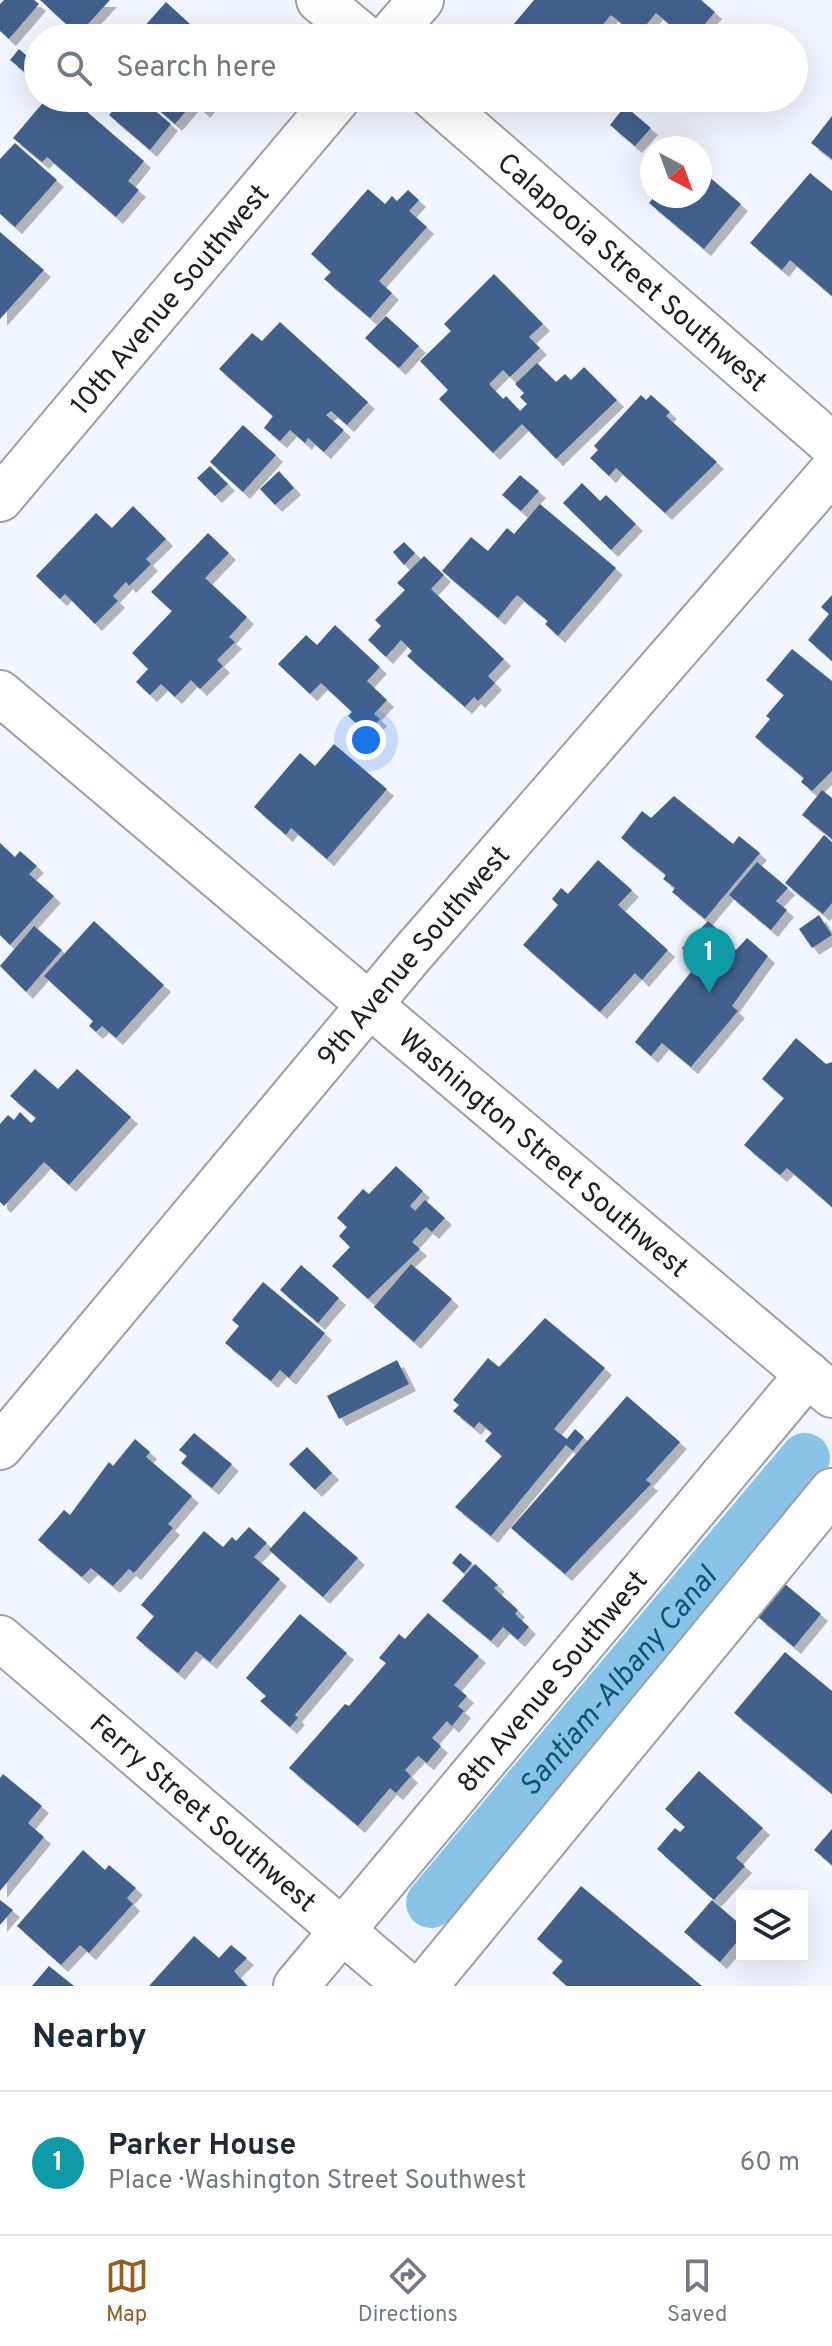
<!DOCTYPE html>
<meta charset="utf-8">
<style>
:root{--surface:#fff;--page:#f2f2f3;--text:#1f2937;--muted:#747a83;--line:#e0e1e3;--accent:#985b20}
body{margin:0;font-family:Overpass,sans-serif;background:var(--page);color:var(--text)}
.controls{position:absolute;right:24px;bottom:24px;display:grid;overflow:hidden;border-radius:0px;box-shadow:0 8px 32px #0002}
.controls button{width:72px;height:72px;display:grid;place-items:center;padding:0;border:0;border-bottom:2px solid var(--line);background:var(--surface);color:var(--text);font:40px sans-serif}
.compass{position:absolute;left:640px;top:136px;width:72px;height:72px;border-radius:50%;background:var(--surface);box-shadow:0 8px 32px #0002;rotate:139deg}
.you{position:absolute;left:366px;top:740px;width:28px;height:28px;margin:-20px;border:6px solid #fff;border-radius:50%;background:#1a73e8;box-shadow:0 0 0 12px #1a73e833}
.badge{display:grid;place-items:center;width:52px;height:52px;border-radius:50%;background:var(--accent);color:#fff;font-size:26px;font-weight:700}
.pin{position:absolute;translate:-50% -66px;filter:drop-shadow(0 2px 4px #0008)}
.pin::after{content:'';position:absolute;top:42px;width:28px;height:24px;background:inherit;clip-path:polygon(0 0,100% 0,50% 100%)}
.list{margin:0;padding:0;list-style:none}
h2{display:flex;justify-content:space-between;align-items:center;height:104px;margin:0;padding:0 32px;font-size:34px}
h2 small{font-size:26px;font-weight:400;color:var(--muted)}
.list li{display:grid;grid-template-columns:52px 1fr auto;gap:24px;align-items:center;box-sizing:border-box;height:144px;padding:0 32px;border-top:2px solid var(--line)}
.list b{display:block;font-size:30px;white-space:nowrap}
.list p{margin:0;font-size:26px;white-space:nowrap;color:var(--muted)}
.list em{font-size:26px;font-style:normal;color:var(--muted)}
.icon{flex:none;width:44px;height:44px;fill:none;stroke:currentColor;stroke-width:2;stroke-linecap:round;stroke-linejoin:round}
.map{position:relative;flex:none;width:832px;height:1986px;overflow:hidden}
.search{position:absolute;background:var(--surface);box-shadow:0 8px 32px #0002;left:24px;right:24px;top:24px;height:88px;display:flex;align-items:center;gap:20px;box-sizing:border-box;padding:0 28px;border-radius:44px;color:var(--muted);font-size:30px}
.sheet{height:248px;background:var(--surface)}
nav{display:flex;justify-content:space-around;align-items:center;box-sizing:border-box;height:112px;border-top:2px solid var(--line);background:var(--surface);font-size:22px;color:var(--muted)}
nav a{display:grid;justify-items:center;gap:4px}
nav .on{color:var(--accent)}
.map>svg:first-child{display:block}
</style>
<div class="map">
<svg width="832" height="1986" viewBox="0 0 832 1986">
<defs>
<filter id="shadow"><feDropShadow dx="7" dy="7" stdDeviation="0" flood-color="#0004"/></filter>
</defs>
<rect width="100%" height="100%" fill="#f1f6fe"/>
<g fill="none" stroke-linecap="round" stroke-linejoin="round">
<!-- canal -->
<path stroke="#8ac3e8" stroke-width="50" id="s1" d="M431 1903 805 1458"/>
</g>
<!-- building -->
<path fill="#43608c" filter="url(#shadow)" d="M4 0H34L39 4 9 39 0 31V4Z
M40 0H110L78 35Z
M534 0H701L715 12 693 38H686L656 13 637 36 611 15 594 35 590 31 584 38H502Z
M166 2 190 24 184 31 191 38H134Z
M19 49 35 63 27 74 10 60Z
M47 98H71L144 161 128 181 139 190 116 217 47 157 42 162 13 138Z
M124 98H140L171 124 150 150 109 115Z
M145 98H214L203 111 194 102 175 124Z
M625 106 651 128 635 146 610 125Z
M832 116V159L811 143Z
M15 143 57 180 15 227 0 214V159Z
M700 169 741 204 704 249 649 203 655 196H700Z
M810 173 832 191V296L790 260 782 270 750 243Z
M368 189 385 204 392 196 397 201 408 190 419 200 409 211 427 227 379 281 392 293 370 318 324 279 331 272 311 254Z
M0 232 44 270 0 319Z
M494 274 543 324 529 337 540 348 510 377 503 370 489 384 503 399 506 396 520 411 527 404 520 397 524 393 515 384 537 363 556 382 565 374 571 380 584 367 617 400 556 459 522 424 493 453 439 399 448 390 420 361 451 331 444 324Z
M386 316 419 346 399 368 365 338Z
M280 322 368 402 347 425 331 411 326 415 344 430 324 452 308 438 305 443 290 430 280 441 264 428 273 416 219 369 252 333 262 341Z
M641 395 646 400 651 395 670 412 666 416 717 462 665 513 616 468 609 476 590 458 598 450 594 446Z
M243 425 276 455 243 492 210 462Z
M210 466 228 484 215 496 197 478Z
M279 471 294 488 275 505 260 489Z
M520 475 539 491 521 511 502 495Z
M582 483 600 501 606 495 636 524 611 550 563 503Z
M540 504 616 568 558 636 545 624 548 621 517 595 498 618 442 571 471 537 488 551 507 528 514 534Z
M133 506 166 539 146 559 151 564 129 586 126 582 113 596 118 601 95 624 65 594 60 599 36 576 96 513 112 528Z
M208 533 229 553 205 578 247 617 229 637 235 642 217 660 223 666 200 689 191 680 175 697 161 684 150 695 136 682 148 669 132 653 172 611 151 592Z
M404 542 415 553 404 565 393 552Z
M424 556 444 575 431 589 504 659 488 676 495 683 478 701 474 697 465 707 407 656 412 651 401 640 386 657 368 640 381 626 375 620 405 590 397 583Z
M832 595V661L808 640 829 614 821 607Z
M335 625 380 667 367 681 387 700 374 714 380 719 367 733 348 716 352 712 321 683 310 694 278 664 306 635 317 645Z
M792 649 832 681V771L812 791 801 782 804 778 755 737 770 719 766 716 784 695 766 680Z
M334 744 387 789 327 859 291 828 286 835 254 807 300 753 315 766Z
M822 790 832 798V839L802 815Z
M674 796 733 844 739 836 760 853 705 919 672 892 675 888 663 879 666 875 621 838 642 811 651 818Z
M824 835 832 842V903L823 914 785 883Z
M0 843 15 857 20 851 37 866 29 874 54 896 10 945 0 935Z
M598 860 632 890 618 905 668 950 642 980 635 973 600 1012 523 945 558 905 552 899 561 888 568 894Z
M757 862 788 888 776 901 787 910 771 930 729 895Z
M819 915 832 935 812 948 799 929Z
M94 921 164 985 116 1038 102 1026 96 1032 89 1026 93 1021 44 976Z
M708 921 724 935 699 963 682 948Z
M34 926 62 950 26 992 0 966Z
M747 938 768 956 732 1006 738 1011 691 1067 662 1043 651 1056 635 1042 691 972 694 974 716 948 725 941 736 950Z
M796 1038 826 1064 832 1062V1207L787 1168 780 1175 744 1145 784 1098 762 1079Z
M35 1069 58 1089 77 1069 131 1117 69 1185 44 1162 4 1206 0 1202V1124L8 1115 14 1120 20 1112 31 1123 36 1118 10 1096Z
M396 1166 423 1191 410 1206 415 1211 425 1200 445 1218 432 1232 426 1227 412 1242 420 1249 368 1299 332 1266 350 1247 339 1236 347 1227 337 1218 363 1189 369 1194Z
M411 1264 452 1299 414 1342 374 1307Z
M301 1265 339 1298 318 1323 280 1290Z
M263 1282 325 1333 289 1378 280 1370 271 1381 225 1343 239 1326 232 1320Z
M545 1318 605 1368 554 1429 567 1439 575 1429 584 1437 573 1451 566 1445 491 1536 455 1507 502 1456 485 1441 492 1433 479 1422 474 1428 453 1411 459 1405 453 1400 488 1358 499 1367Z
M397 1360 409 1384 339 1419 327 1396Z
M627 1396 680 1442 646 1480 651 1484 565 1574 511 1528Z
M194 1433 232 1464 212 1488 181 1463 187 1456 179 1450Z
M135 1439 150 1452 146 1457 192 1496 168 1524 173 1528 134 1573 129 1569 113 1586 91 1568 82 1577 38 1540 64 1510 70 1515 109 1462 113 1466Z
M307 1447 332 1473 315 1490 289 1464Z
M304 1511 358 1558 323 1597 269 1550Z
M249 1527 267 1543 254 1557 280 1579 210 1662 196 1651 178 1673 136 1638 154 1616 141 1605 204 1531 223 1547 232 1537 236 1541Z
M460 1553 472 1563 464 1573 452 1563Z
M475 1564 498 1585 494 1588 518 1610 515 1614 529 1627 518 1640 503 1627 491 1641 442 1601Z
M785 1584 821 1614 794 1647 758 1617Z
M428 1613 479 1656 454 1685 467 1696 458 1706 464 1711 452 1726 447 1721 432 1738 441 1746 427 1763 418 1756 405 1770 411 1776 396 1793 390 1788 358 1826 289 1768 345 1704 349 1706 386 1663 379 1658 399 1634 405 1639Z
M300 1614 347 1653 295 1715 298 1718 290 1727 260 1701 266 1696 246 1678Z
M785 1652 832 1691V1794L734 1713Z
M699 1771 763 1828 736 1858 745 1866 714 1900 657 1849 675 1828 680 1832 685 1827 665 1809Z
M3 1774 42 1806 28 1823 44 1837 0 1891V1778Z
M832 1829V1865L814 1850Z
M83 1850 105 1870 109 1865 136 1888 127 1898 133 1904 89 1953 80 1945 61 1965 17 1926Z
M581 1886 702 1986H567L552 1973 563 1961 537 1939Z
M0 1900 13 1910 0 1925Z
M712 1900 742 1926V1936L720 1962 684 1932Z
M194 1936 219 1958 231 1945 247 1958 234 1971 247 1986H149Z
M49 1966 74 1986H32Z"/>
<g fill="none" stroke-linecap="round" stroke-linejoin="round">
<!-- street casing -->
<g stroke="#9aa0a9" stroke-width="48">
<g id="street">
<path d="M319 0 365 38"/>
<path d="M388 38 421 0"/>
<path id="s2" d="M434 98 832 445"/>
<path id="s3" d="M0 499 338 98"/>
<path id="s4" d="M0 1638 407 1986"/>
<path id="s5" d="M296 1986 808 1374"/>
<path d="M425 1986 832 1491"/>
</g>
</g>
<!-- secondary casing -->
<g stroke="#9aa0a9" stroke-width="48">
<g id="secondary">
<path id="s6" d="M0 693 832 1395"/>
<path id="s7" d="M0 1447 411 955 832 471"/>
</g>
</g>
<!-- street -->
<use href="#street" stroke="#fff" stroke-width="44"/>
<!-- secondary -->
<use href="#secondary" stroke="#fff" stroke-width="44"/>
</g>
<g text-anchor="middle" stroke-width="8" stroke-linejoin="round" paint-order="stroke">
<!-- street labels -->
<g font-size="28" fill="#1d1f22" stroke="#f1f6fe">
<text dy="10" stroke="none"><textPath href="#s2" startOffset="264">Calapooia Street Southwest</textPath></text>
<text dy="10" stroke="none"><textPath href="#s3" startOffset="262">10th Avenue Southwest</textPath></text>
<text dy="10" stroke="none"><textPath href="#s7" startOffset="642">9th Avenue Southwest</textPath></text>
<text dy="10" stroke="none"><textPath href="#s6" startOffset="712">Washington Street Southwest</textPath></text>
<text dy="10" stroke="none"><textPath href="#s5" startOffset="398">8th Avenue Southwest</textPath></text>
<text dy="10" stroke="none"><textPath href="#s4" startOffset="268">Ferry Street Southwest</textPath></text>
</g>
<!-- water labels -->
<g font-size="30" font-style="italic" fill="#0e5478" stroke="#f1f6fe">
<text dy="10" stroke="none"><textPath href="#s1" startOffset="290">Santiam-Albany Canal</textPath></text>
</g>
</g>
</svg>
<div class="controls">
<button><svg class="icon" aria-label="layers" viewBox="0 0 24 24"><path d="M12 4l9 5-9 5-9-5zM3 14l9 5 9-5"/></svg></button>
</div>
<svg class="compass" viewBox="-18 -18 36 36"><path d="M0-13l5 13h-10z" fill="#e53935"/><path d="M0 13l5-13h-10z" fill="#747a83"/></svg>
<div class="you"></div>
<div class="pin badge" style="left:709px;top:993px;background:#0f9aa8">1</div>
<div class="search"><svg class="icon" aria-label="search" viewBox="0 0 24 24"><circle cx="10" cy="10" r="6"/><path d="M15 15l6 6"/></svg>Search here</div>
</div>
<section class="sheet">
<h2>Nearby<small></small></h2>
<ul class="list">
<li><span class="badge" style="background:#0f9aa8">1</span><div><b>Parker House</b><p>Place · Washington Street Southwest</p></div><em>60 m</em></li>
</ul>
</section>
<nav>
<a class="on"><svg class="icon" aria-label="map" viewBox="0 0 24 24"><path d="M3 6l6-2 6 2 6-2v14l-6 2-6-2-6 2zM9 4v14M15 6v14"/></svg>Map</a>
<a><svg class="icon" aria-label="directions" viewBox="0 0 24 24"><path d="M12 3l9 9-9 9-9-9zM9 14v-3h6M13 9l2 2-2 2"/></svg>Directions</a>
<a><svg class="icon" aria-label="saved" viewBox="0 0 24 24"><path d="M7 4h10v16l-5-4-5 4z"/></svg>Saved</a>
</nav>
